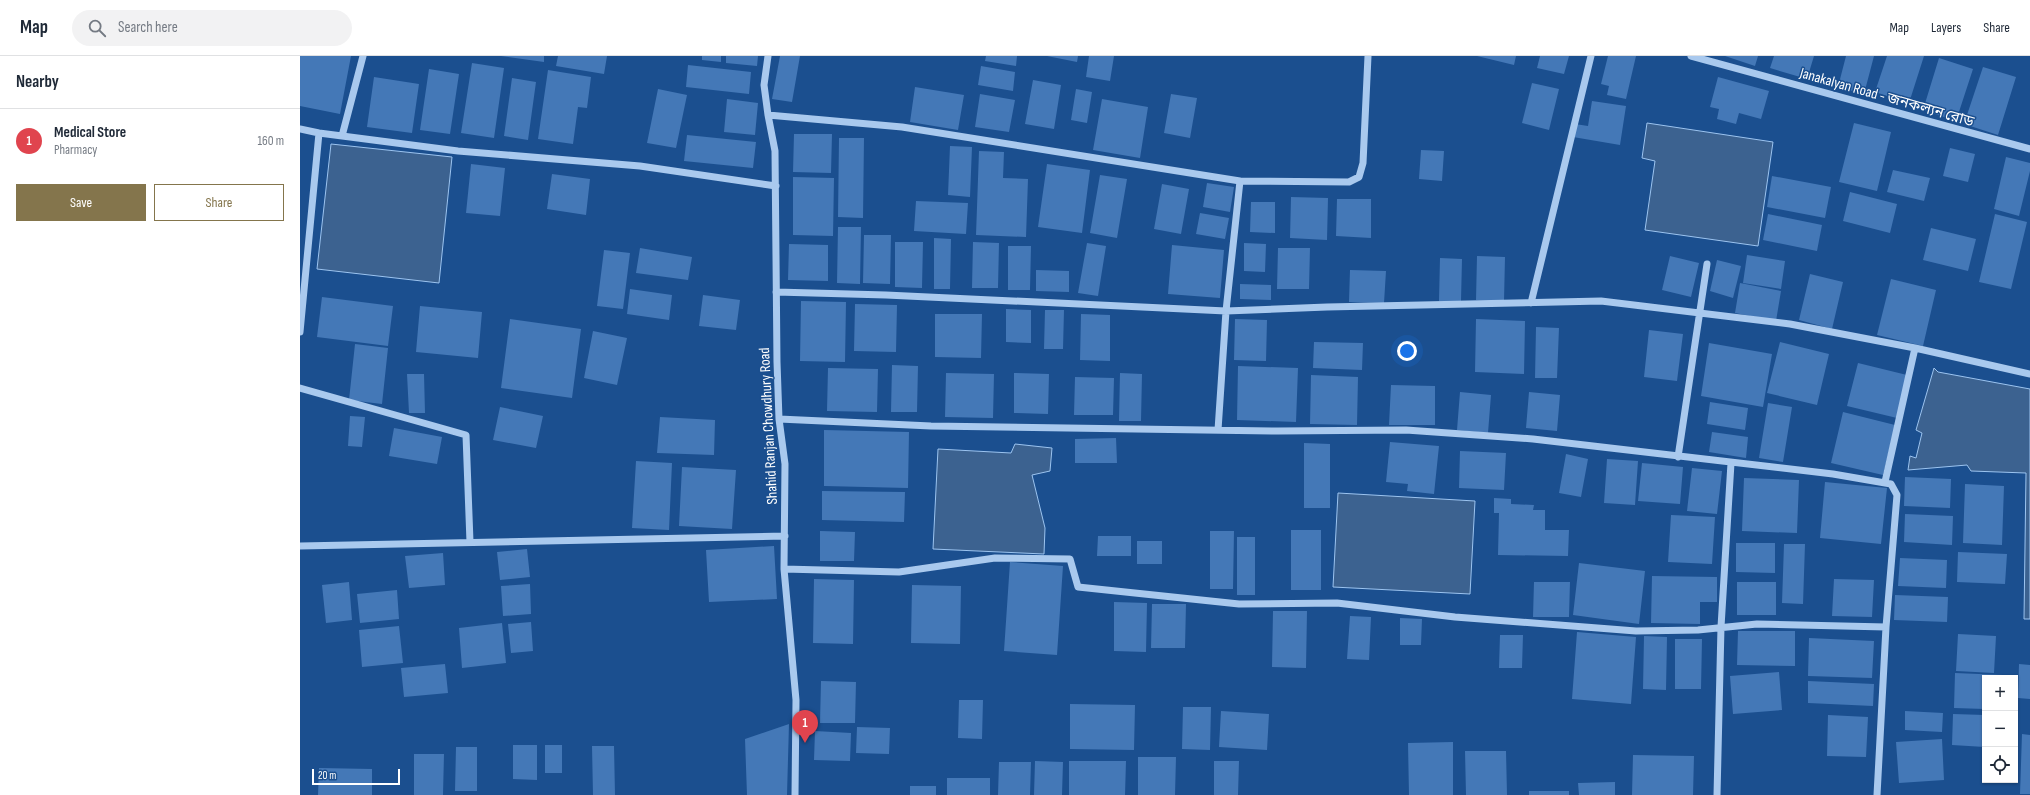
<!DOCTYPE html>
<meta charset="utf-8">
<style>
:root{--surface:#fff;--page:#f2f2f3;--text:#1f2937;--muted:#747a83;--line:#e0e1e3;--accent:#84754c}
body{margin:0;font-family:"Sofia Sans Condensed","Noto Sans Bengali",sans-serif;background:var(--page);color:var(--text)}
.controls{position:absolute;right:12px;bottom:12px;display:grid;overflow:hidden;border-radius:0px;box-shadow:0 1px 3px #0004}
.controls button{width:36px;height:36px;display:grid;place-items:center;padding:0;border:0;border-bottom:1px solid var(--line);background:var(--surface);color:var(--text);font:20px sans-serif}
.scale{position:absolute;left:12px;bottom:10px;width:88px;box-sizing:border-box;padding-left:4px;border:2px solid #fff;border-top:0;font-size:11px;line-height:14px;white-space:nowrap;color:#fff;-webkit-text-stroke:3px #1b4f8f;paint-order:stroke}
.you{position:absolute;left:1107px;top:295px;width:14px;height:14px;margin:-10px;border:3px solid #fff;border-radius:50%;background:#1a73e8;box-shadow:0 0 0 6px #1a73e833}
.badge{display:grid;place-items:center;width:26px;height:26px;border-radius:50%;background:var(--accent);color:#fff;font-size:13px;font-weight:700}
.pin{position:absolute;translate:-50% -33px;filter:drop-shadow(0 1px 2px #0008)}
.pin::after{content:'';position:absolute;top:21px;width:14px;height:12px;background:inherit;clip-path:polygon(0 0,100% 0,50% 100%)}
.list{margin:0;padding:0;list-style:none}
h2{display:flex;justify-content:space-between;align-items:center;height:52px;margin:0;padding:0 16px;font-size:17px}
h2 small{font-size:13px;font-weight:400;color:var(--muted)}
.list li{display:grid;grid-template-columns:26px 1fr auto;gap:12px;align-items:center;box-sizing:border-box;height:64px;padding:0 16px;border-top:1px solid var(--line)}
.list b{display:block;font-size:15px;white-space:nowrap}
.list p{margin:0;font-size:13px;white-space:nowrap;color:var(--muted)}
.list em{font-size:13px;font-style:normal;color:var(--muted)}
.actions{display:flex;gap:8px;padding:12px 16px}
.actions a{flex:1;padding:9px 0;border:1px solid var(--accent);border-radius:0px;text-align:center;font-size:14px;color:var(--accent)}
.actions .main{background:var(--accent);color:#fff}
.icon{flex:none;width:22px;height:22px;fill:none;stroke:currentColor;stroke-width:2;stroke-linecap:round;stroke-linejoin:round}
.map{position:relative;flex:none;width:1730px;height:739px;overflow:hidden}
header{display:flex;align-items:center;gap:24px;box-sizing:border-box;height:56px;padding:0 20px;background:var(--surface);border-bottom:1px solid var(--line)}
header strong{font-size:19px}
nav{display:flex;gap:22px;margin-inline-start:auto;font-size:14px}
.search{width:280px;height:36px;background:var(--page);display:flex;align-items:center;gap:10px;box-sizing:border-box;padding:0 14px;border-radius:22px;color:var(--muted);font-size:15px}
main{display:flex}
aside{flex:1;background:var(--surface)}
.map>svg:first-child{display:block}
</style>
<header>
<strong>Map</strong>
<div class="search"><svg class="icon" aria-label="search" viewBox="0 0 24 24"><circle cx="10" cy="10" r="6"/><path d="M15 15l6 6"/></svg>Search here</div>
<nav><a>Map</a><a>Layers</a><a>Share</a></nav>
</header>
<main>
<aside>
<h2>Nearby<small></small></h2>
<ul class="list">
<li><span class="badge" style="background:#e0444e">1</span><div><b>Medical Store</b><p>Pharmacy</p></div><em>160 m</em></li>
</ul>
<div class="actions"><a class="main">Save</a><a>Share</a></div>
</aside>
<div class="map">
<svg width="1730" height="739" viewBox="0 0 1730 739">
<rect width="100%" height="100%" fill="#1b4f8f"/>
<!-- water -->
<path fill="#3c6290" stroke="#9cc4f0" d="M1347 67 1473 86 1458 190 1345 174 1355 105 1342 102Z
M31 88 152 101 139 227 17 213Z
M1634 312 1638 316 1730 333V563H1724L1726 417 1671 415 1667 409 1608 414 1610 400 1616 402 1622 377 1616 374Z
M715 388 752 392 750 415 732 419 745 472 744 498 633 493 638 393 711 397Z
M1038 437 1175 445 1170 538 1033 531Z"/>
<!-- building -->
<path fill="#4478b7" d="M0 0H51L40 58 0 50Z
M201 0H244V6Z
M258 0H307L304 18 256 10Z
M402 0H421V6L402 4Z
M426 0H458L457 10 426 7Z
M480 0H500L492 46 472 43Z
M686 0H717L716 10 685 5Z
M747 0H778L777 6Z
M789 0H814L810 25 786 21Z
M1177 0H1216L1214 9Z
M1240 0H1269L1264 18 1237 12Z
M1308 0H1336L1326 43 1307 39 1309 30 1301 28Z
M1425 0H1458L1455 10Z
M1474 0H1514L1507 23 1470 12Z
M1546 0H1574L1564 38 1538 31Z
M1587 0H1624L1609 47 1575 36Z
M1639 2 1673 13 1656 65 1623 54Z
M172 7 204 12 194 82 161 77Z
M388 9 451 16 449 38 386 31Z
M681 10 715 16 713 35 678 29Z
M1683 11 1716 21 1698 79 1664 68Z
M129 13 159 18 150 78 120 74Z
M248 14 291 21 287 52 278 51 273 88 238 83Z
M74 21 119 28 112 77 67 71Z
M1418 21 1469 35 1461 63 1439 57 1436 68 1417 63 1419 53 1410 51Z
M212 22 236 26 228 84 204 80Z
M733 24 761 29 754 73 725 68Z
M1232 27 1259 33 1249 74 1222 67Z
M615 31 664 39 658 74 610 66Z
M358 33 387 39 376 92 347 87Z
M776 33 792 36 787 67 771 64Z
M680 38 715 44 709 76 675 71Z
M871 38 897 42 890 82 864 77Z
M427 43 458 47 455 79 424 76Z
M802 43 848 51 840 102 793 94Z
M1292 45 1326 50 1320 89 1273 81 1275 68 1288 70Z
M1554 67 1591 76 1577 135 1539 126Z
M494 78H532L531 117 493 116Z
M387 79 456 86 453 112 384 105Z
M539 82H564L563 162 538 161Z
M650 90 672 91 670 141 648 139Z
M1650 92 1675 98 1668 126 1643 120Z
M1121 94 1144 95 1142 125 1119 123Z
M679 95 704 96 703 122 728 123 726 181 676 179Z
M1706 101 1730 107V115L1719 160 1694 153Z
M171 108 205 112 200 160 166 157Z
M747 108 790 114 782 177 738 171Z
M1593 114 1630 122 1624 145 1587 136Z
M252 118 290 123 286 159 247 153Z
M800 119 827 123 817 182 790 177Z
M1472 120 1531 131 1525 162 1467 151Z
M493 121 534 122 533 180 493 179Z
M907 127 934 131 930 156 903 151Z
M862 128 889 133 881 178 854 173Z
M1550 136 1597 148 1590 177 1543 165Z
M991 141 1028 142 1027 184 990 182Z
M1037 143H1071V182L1036 180Z
M616 145 668 147 666 178 614 175Z
M951 146H975V177L950 176Z
M900 157 929 162 925 183 896 178Z
M1468 158 1522 169 1517 195 1463 184Z
M1695 158 1727 166 1711 233 1679 226Z
M538 171H561L560 228 537 227Z
M1631 172 1676 183 1668 215 1623 204Z
M564 179H591L590 228 563 227Z
M634 182 651 183 650 233H634Z
M595 186H623L622 232 595 231Z
M673 186 699 187 698 232H672Z
M787 187 806 190 798 240 778 237Z
M944 187 966 188 965 216 944 215Z
M489 188 528 189V225L488 224Z
M872 189 924 194 920 242 868 238Z
M708 190H731L730 234H708Z
M340 192 392 201 388 224 336 217Z
M978 192H1010L1009 233H977Z
M304 194 330 197 323 253 297 250Z
M1447 199 1485 205 1481 233 1443 227Z
M1177 200 1205 201 1204 245 1176 244Z
M1370 200 1399 207 1391 241 1362 234Z
M1140 202 1162 203 1161 245H1139Z
M1417 204 1441 210 1433 242 1410 235Z
M736 214 769 215V236L736 235Z
M1050 214 1086 215 1084 247 1049 246Z
M1510 218 1543 226 1532 273 1499 264Z
M1591 223 1636 234 1623 290 1577 279Z
M1440 227 1481 235 1476 265 1435 257Z
M940 228 971 229V244L940 243Z
M330 233 372 239 369 264 327 258Z
M403 239 440 244 436 274 399 270Z
M22 241 93 250 88 290 17 281Z
M501 245 546 246 545 306 500 305Z
M555 248 597 249 596 296 554 295Z
M120 250 182 256 178 302 116 296Z
M706 253 731 254V287L706 286Z
M745 254H764L763 293H744Z
M635 258H682L681 302 635 301Z
M781 258 810 259V305L780 304Z
M210 263 281 273 272 342 201 332Z
M935 263 967 264 966 305 934 304Z
M1176 263 1225 265 1224 318 1175 316Z
M1236 271 1259 272 1257 322H1235Z
M1349 274 1383 278 1377 325 1344 321Z
M293 275 327 282 317 329 284 322Z
M1014 286 1063 287 1062 314 1013 312Z
M1480 286 1529 298 1517 349 1467 337Z
M1409 287 1472 298 1463 351 1401 340Z
M55 288 88 292 82 348 49 344Z
M1558 307 1607 319 1597 362 1547 350Z
M592 309 618 310 617 356H591Z
M938 310 998 312 996 366 937 364Z
M528 312 578 313 577 356 527 355Z
M646 317 694 318 693 362 645 361Z
M714 317 749 318 748 358 714 357Z
M820 317 842 318 841 365H819Z
M107 318H124L125 357H109Z
M1011 319 1058 321 1057 369 1010 368Z
M775 321 814 322 813 359H774Z
M1091 329 1135 330V369H1089Z
M1160 336 1191 339 1188 377 1157 374Z
M1229 336 1260 339 1257 375 1226 372Z
M1410 346 1448 352 1445 374 1407 368Z
M1468 347 1492 351 1483 406 1459 402Z
M200 351 243 360 236 392 193 384Z
M1543 356 1595 369 1583 419 1531 407Z
M50 360 65 361 62 391 48 390Z
M360 361 415 364 414 399 357 397Z
M94 372 142 381 137 408 89 400Z
M524 374 609 376 608 432 524 430Z
M1412 376 1448 381 1446 402 1409 396Z
M816 382 817 407H775V383Z
M1090 386 1139 390 1134 438 1107 435 1108 428 1086 426Z
M1004 387 1030 388V452H1004Z
M1160 395 1206 397 1204 434 1159 432Z
M1266 398 1288 403 1281 441 1259 437Z
M1307 403 1338 405 1335 449 1304 447Z
M336 405 372 407 369 474 332 472Z
M1342 407 1383 411 1380 448 1338 445Z
M382 411 436 414 432 473 379 470Z
M1392 412 1422 415 1417 458 1387 455Z
M1605 421 1651 423 1650 452 1604 450Z
M1444 422 1499 424 1497 477 1442 475Z
M1525 426 1587 432 1581 488 1520 482Z
M1665 428 1704 430 1702 489 1663 487Z
M522 435 605 436 604 466 522 464Z
M1194 442 1211 443V448L1234 449 1233 454H1245V474H1269L1268 500 1198 499 1199 457H1194Z
M1605 458 1653 460 1652 489 1604 486Z
M1371 459 1415 461 1412 508 1368 506Z
M991 474H1021V534H991Z
M520 475 555 476 554 505H520Z
M910 475H934L933 533H910Z
M798 480H831V500H797Z
M937 481H955V539H937Z
M837 485H862V508H837Z
M1436 487H1475V517L1436 516Z
M1484 488H1505L1503 548 1482 547Z
M474 490 477 543 409 546 406 494Z
M227 493 230 521 200 524 197 496Z
M1658 496 1707 498 1705 528 1657 526Z
M143 497 145 529 109 532 105 500Z
M1600 502 1647 504 1646 532 1598 530Z
M710 506 763 510 757 599 704 595Z
M1279 507 1345 515 1339 568 1273 559Z
M1352 520 1417 521V546H1400V568L1351 567Z
M514 523 554 524 553 588 513 587Z
M1534 523 1574 524 1572 561 1532 560Z
M49 526 52 564 26 567 22 529Z
M1234 526H1270L1269 561H1233Z
M1437 526H1476V559H1437Z
M230 528 231 558 203 560 201 530Z
M612 529 661 530 660 588 611 587Z
M97 534 99 563 60 567 57 538Z
M1595 539 1648 541 1647 566 1594 564Z
M814 546 847 547 846 596 814 595Z
M852 548H886L885 592H851Z
M973 555H1007L1006 612 972 611Z
M1050 560 1071 561 1069 604 1047 603Z
M1100 562 1122 563 1121 589H1100Z
M231 566 233 595 211 597 208 568Z
M202 567 206 607 162 612 159 572Z
M99 570 103 607 62 611 59 574Z
M1438 575H1495V610L1437 609Z
M1277 576 1336 581 1331 648 1272 643Z
M1658 578 1696 580 1694 617 1656 615Z
M1200 579H1223L1222 612H1199Z
M1344 580 1367 581 1366 634 1343 633Z
M1509 582 1574 585 1572 622 1508 620Z
M1375 583H1402L1401 633H1375Z
M145 608 148 637 104 641 101 612Z
M1719 608 1730 609V643L1718 642Z
M1479 616 1482 654 1433 658 1430 620Z
M1655 617 1703 619V622H1685V653L1654 652Z
M521 625 556 626 555 667H520Z
M1508 625 1574 628 1573 650 1508 647Z
M659 644H683L682 683 658 682Z
M770 648 835 649 834 694 770 693Z
M883 651H911L910 694 882 693Z
M921 655 969 658 967 694 919 691Z
M1605 655 1643 657 1642 676 1605 674Z
M1653 658 1685 659V691L1652 689Z
M1528 659 1568 661 1566 701 1527 700Z
M489 668 487 739H447L445 683Z
M557 671 590 672 589 698 556 697Z
M515 675 551 677 550 705 514 704Z
M1722 678 1730 679V738H1720Z
M1642 683 1644 724 1599 727 1596 686Z
M1153 686V739H1109L1108 687Z
M213 689H237V724L213 723Z
M245 689H262V717H245Z
M292 690H314L315 739H293Z
M156 691H177V735H155Z
M1165 695H1206L1207 739H1166Z
M114 698H144L143 739H114Z
M1333 699 1394 700 1393 739H1332Z
M838 701H876L875 739H838Z
M735 705 763 706 762 739H734Z
M769 705H826L825 739H769Z
M914 705H939L938 739H914Z
M699 706H731L730 739H698Z
M19 712 72 713V739H18Z
M647 722H690V739H647Z
M1315 726V739H1279L1278 727Z
M610 730H636V739H610Z
M1229 735H1269V739H1229Z"/>
<g fill="none" stroke-linecap="round" stroke-linejoin="round">
<!-- minor -->
<path stroke="#a9c9ee" stroke-width="7" d="M468 0 464 29 468 59 475 95 477 306 479 363 485 408 484 513 496 644 495 739
M1391 0 1730 93
M468 59 602 71 940 125 926 255 918 374
M0 73 19 77 158 95 340 110 476 130
M42 80 63 0
M940 125 1049 126 1059 121 1063 107 1068 0
M476 236 586 239 926 255 1027 251 1301 245 1490 268 1615 292 1730 318
M1231 247 1291 0
M0 276 19 77
M0 332 166 379 170 486
M479 363 631 370 978 375 1106 374 1233 383 1533 418 1591 428 1597 439 1586 571 1577 739
M1378 401 1407 208
M1585 426 1615 292
M0 490 485 480
M484 513 599 516 695 502 770 503 778 531 939 548 1037 547 1155 561 1336 575 1398 574 1457 568 1586 571
M1417 739 1421 571 1431 407"/>
</g>
<g text-anchor="middle" stroke-width="3" stroke-linejoin="round" paint-order="stroke">
<!-- street labels -->
<g font-size="15" fill="#fff" stroke="#1b4f8f">
<text transform="translate(1587 41) rotate(16)" y="5">Janakalyan Road - জনকল্যন রোড</text>
<text transform="translate(468 370) rotate(-93)" y="5">Shahid Ranjan Chowdhury Road</text>
</g>
</g>
</svg>
<div class="controls">
<button>+</button>
<button>−</button>
<button><svg class="icon" aria-label="locate" viewBox="0 0 24 24"><circle cx="12" cy="12" r="6"/><path d="M12 2v4M12 18v4M2 12h4M18 12h4"/></svg></button>
</div>
<div class="scale">20 m</div>
<div class="you"></div>
<div class="pin badge" style="left:505px;top:687px;background:#e0444e">1</div>
</div>
</main>
